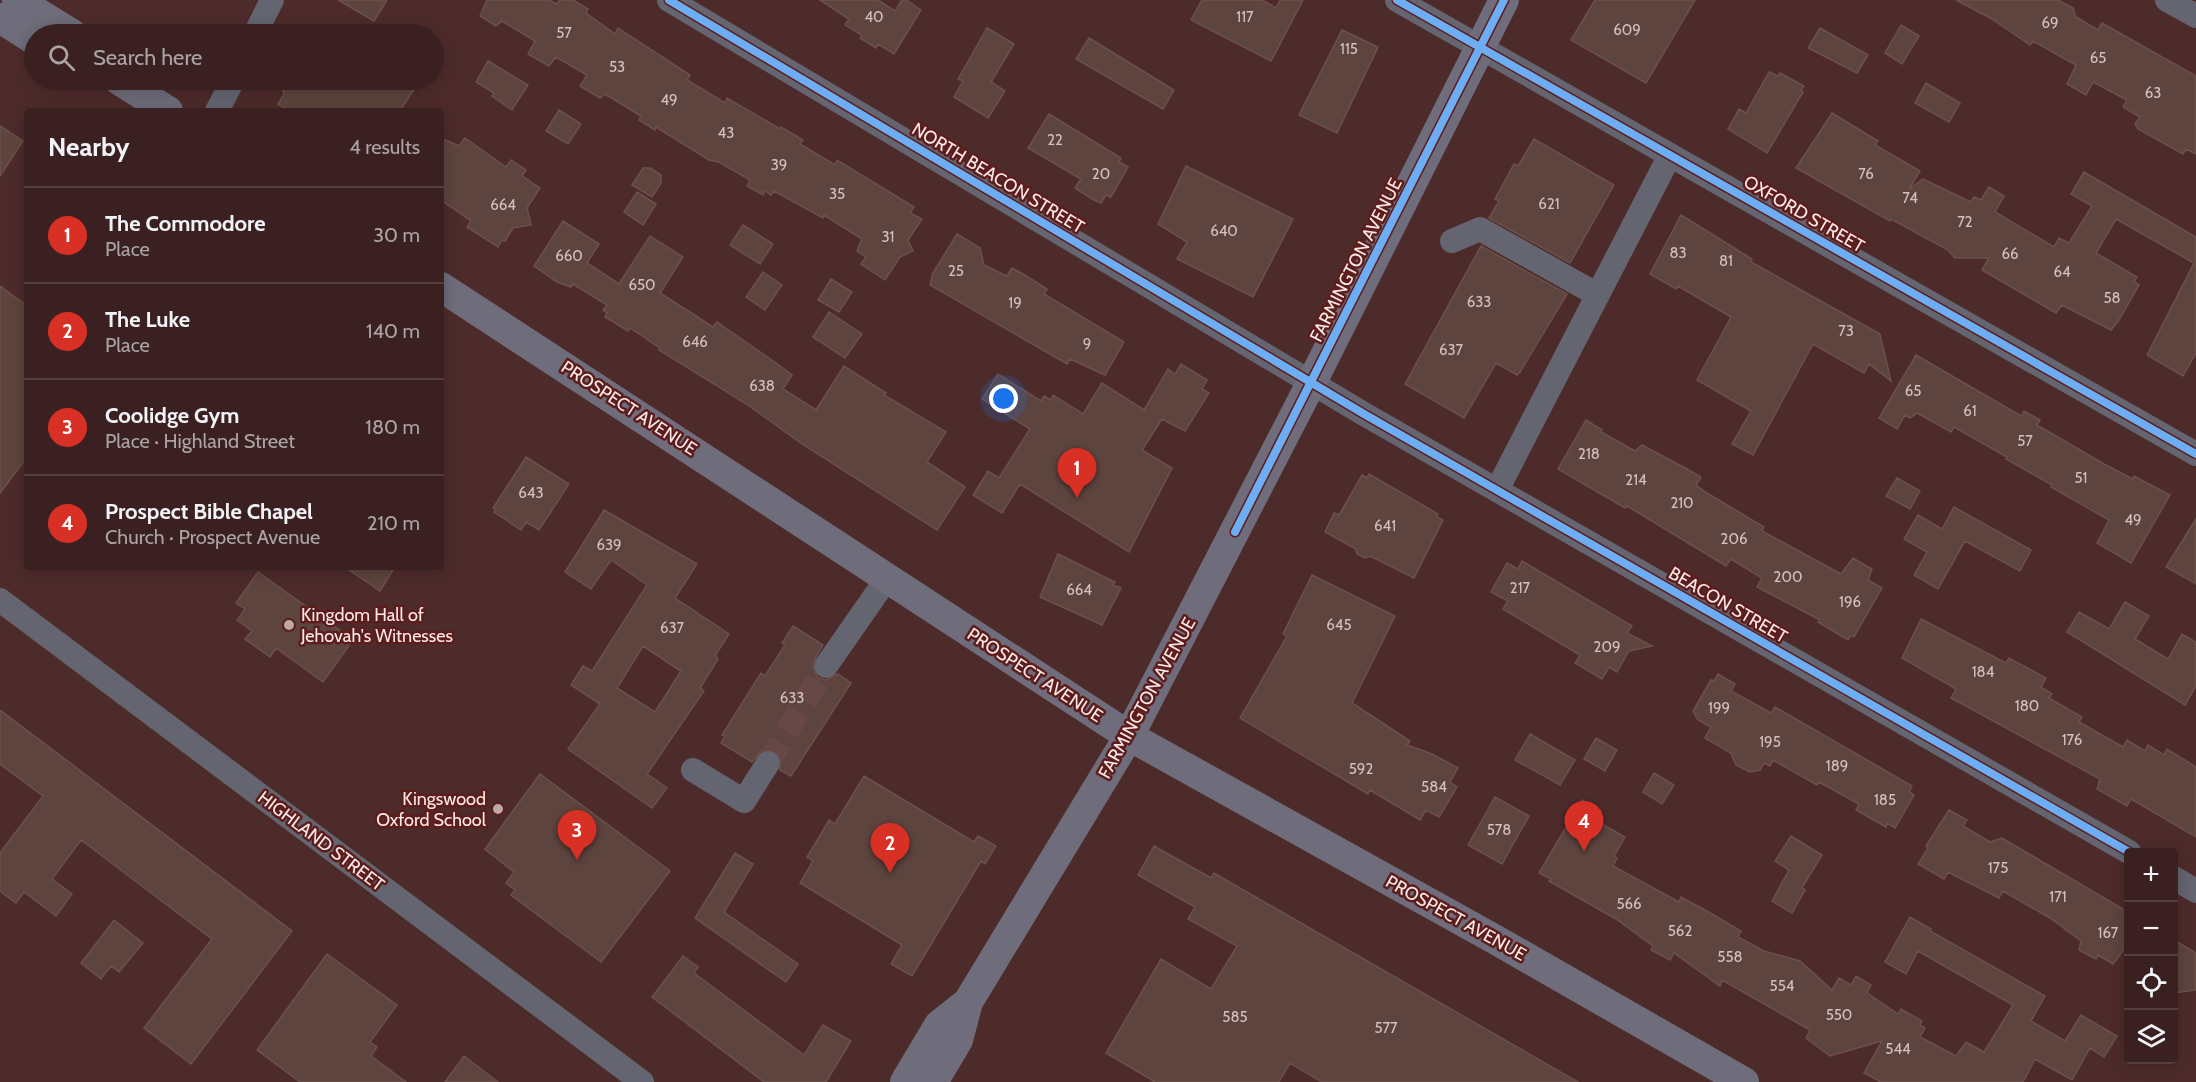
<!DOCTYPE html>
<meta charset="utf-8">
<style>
:root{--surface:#3a2020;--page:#452d2d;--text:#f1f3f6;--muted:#aba3a5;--line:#543e3e;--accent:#d93025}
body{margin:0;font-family:Cabin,sans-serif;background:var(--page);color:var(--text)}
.controls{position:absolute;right:18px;bottom:18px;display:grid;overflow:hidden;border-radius:6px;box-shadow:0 3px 15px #0003}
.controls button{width:54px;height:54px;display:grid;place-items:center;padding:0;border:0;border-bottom:2px solid var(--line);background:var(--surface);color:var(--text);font:30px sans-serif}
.you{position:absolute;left:1004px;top:399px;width:21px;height:21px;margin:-15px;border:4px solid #fff;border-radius:50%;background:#1a73e8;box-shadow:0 0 0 9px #1a73e833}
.badge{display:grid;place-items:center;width:39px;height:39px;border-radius:50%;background:var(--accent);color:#fff;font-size:20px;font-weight:700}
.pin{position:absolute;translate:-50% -50px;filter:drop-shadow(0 2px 3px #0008)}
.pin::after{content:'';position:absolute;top:32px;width:21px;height:18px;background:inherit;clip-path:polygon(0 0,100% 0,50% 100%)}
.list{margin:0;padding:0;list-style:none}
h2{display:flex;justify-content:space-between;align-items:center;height:78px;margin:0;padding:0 24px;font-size:26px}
h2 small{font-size:20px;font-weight:400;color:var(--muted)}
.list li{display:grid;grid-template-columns:39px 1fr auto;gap:18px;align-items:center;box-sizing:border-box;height:96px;padding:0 24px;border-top:2px solid var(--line)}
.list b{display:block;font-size:22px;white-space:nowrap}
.list p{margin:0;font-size:20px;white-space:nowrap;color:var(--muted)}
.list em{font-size:20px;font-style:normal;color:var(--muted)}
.icon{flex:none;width:33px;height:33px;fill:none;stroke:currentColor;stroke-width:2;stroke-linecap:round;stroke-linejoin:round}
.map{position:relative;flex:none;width:2196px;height:1082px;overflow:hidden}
.search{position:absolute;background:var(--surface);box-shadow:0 3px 15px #0003;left:24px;top:24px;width:420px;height:66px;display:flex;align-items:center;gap:15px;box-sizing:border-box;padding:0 21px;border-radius:33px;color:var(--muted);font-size:22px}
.panel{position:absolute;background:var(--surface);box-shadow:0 3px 15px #0003;left:24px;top:108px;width:420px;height:462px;border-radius:6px}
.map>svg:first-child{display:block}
</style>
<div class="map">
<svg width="2196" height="1082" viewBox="0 0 2196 1082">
<rect width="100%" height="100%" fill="#4e2b2b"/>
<!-- building -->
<path fill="#5e443e" stroke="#6d504b" stroke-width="1.5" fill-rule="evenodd" d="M338 0H387L374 21Z
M487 0H549L557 4 560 0H573L588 9 586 13 615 34 618 28 690 75 687 80 725 103 727 98 780 129 781 127 803 140 800 144 835 165 837 160 914 207 910 213 922 219 908 240 913 251 900 257 885 280 861 264 866 257 857 251 862 239 824 215 823 218 774 191 771 195 765 191 763 195 747 186 750 180 719 162 709 160 656 127 655 130 639 120 641 116 605 94 600 98 580 86 587 75 556 57 549 66 528 54 535 41 502 21 496 26 480 16Z
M820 0H878L895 11 902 0H906L921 10 894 54 878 44 876 48 860 38 862 35 845 25 849 19Z
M1202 0H1262L1276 8 1280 0H1303L1271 61 1191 20Z
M1595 0H1695L1646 83 1571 40Z
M1956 0H2058L2073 8 2076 17 2098 30 2102 23 2196 76V154L2186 149 2183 154 2138 129 2135 124 2140 117 2123 107 2127 100 2093 82 2086 95 2067 84 2076 65 2033 41 2030 45 1992 19Z
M1901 25 1919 36 1902 64 1885 53Z
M987 28 1014 44 991 82 1005 91 988 118 954 97 963 81 958 79Z
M1820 28 1868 55 1857 73 1808 48Z
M1342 30 1378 47 1337 133 1299 115Z
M1089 38 1174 90 1163 109 1076 59Z
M488 61 528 85 512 110 492 96 494 93 476 82Z
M1769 72 1778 76 1780 73 1804 86 1801 90 1803 92 1767 153 1728 129 1739 109 1746 113Z
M280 80H420L400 111H289L278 104 284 94Z
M1926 83 1960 103 1949 122 1915 103Z
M559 110 581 124 568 144 546 131Z
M1832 113 1878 141 1875 145 1920 171 1909 189 1923 179 1971 202 1974 197 1981 200 1989 187 2004 196 1995 212 2054 247 2059 238 2069 243 2092 206 2071 194 2084 172 2196 237V353L2183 376 2147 355 2194 263 2116 219 2096 253 2137 277 2134 282 2139 285 2119 320 2111 330 2062 305 2056 313 1982 270 1989 258H1955L1948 250 1891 219 1890 221 1796 168Z
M1049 114 1121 158 1119 162 1128 167 1111 197 1106 195 1101 203 1092 199 1075 188 1081 179 1028 148Z
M0 126 23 141 0 176Z
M441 138 459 146 465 138 506 167 511 160 526 170 522 176 540 188 527 208 531 225 513 228 505 241 502 240 498 247 467 227 471 221 441 200Z
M1534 139 1614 185 1570 263 1489 218 1499 201 1495 199 1514 164 1518 166Z
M1186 166 1293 219 1253 297 1177 259 1187 242 1158 224Z
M643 168H650L661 175V183L652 197 632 185Z
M637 192 656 204 643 225 624 212Z
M1681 215 1752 259 1751 262 1880 334 1891 381 1869 364 1864 373 1813 344 1753 455 1732 444 1751 411 1697 380 1731 317 1678 286 1676 289 1650 274Z
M563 221 599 244 587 263 619 284 650 236 683 257 660 293 713 327 717 322 776 363 792 375 783 389 816 410 844 366 886 393 884 395 946 432 927 462 965 487 937 530 802 444 748 405 659 350 660 348 630 328 628 331 605 317 607 313 603 310 607 305 573 284 571 287 557 282 534 266Z
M743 225 773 244 760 264 730 245Z
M957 234 980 248 984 265 1007 276 1012 268 1023 274 1047 289 1044 294 1124 342 1105 375 1070 359 1067 364 930 285 933 273Z
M1481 246 1567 294 1520 372 1517 375 1496 363 1464 418 1405 384Z
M763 272 782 285 765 310 746 297Z
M831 279 852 292 839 312 818 300Z
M0 286 27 306V457L0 493Z
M829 312 862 334 845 358 813 337Z
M1916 355 2021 416 2024 411 2040 420 2037 425 2104 464 2133 479 2134 476 2170 495 2131 563 2097 543 2109 520 2051 487 2052 485 2006 459 2007 457 1954 427 1951 432 1917 413 1910 418 1905 415 1897 429 1879 418Z
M1181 364 1207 380 1202 389 1209 393 1185 431 1162 419 1142 450 1172 468 1129 552 1020 484 1002 513 973 495 988 471 999 478 1030 429 982 399 998 374 1041 401 1044 396 1051 400 1053 395 1083 414 1102 383 1144 410 1168 369 1175 374Z
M1586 420 1602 430 1601 432 1635 451 1642 445 1685 468 1701 477 1696 485 1707 493 1764 527 1762 531 1841 574 1853 558 1872 569 1868 580 1882 588 1854 637 1851 635 1848 640 1818 622 1820 620 1757 587 1762 578 1731 559 1726 566 1627 506 1625 508 1558 469Z
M526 457 569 484 539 530 526 522 521 530 494 512 496 510 493 508Z
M1369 474 1438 514 1437 517 1443 520 1414 578 1370 556 1365 558 1357 554 1356 549 1325 532 1334 513 1339 515 1362 475 1367 478Z
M1897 478 1920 491 1910 509 1886 496Z
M1954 507 2031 550 2020 571 1965 541 1938 589 1914 575 1927 552 1904 539 1918 515 1942 529Z
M604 510 697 564 675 598 729 634 715 656 718 659 700 688 704 691 647 774 667 788 652 808 568 749 600 704 571 685 583 666 592 671 647 585 611 560 591 589 565 572ZM643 646 681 671 655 712 617 688Z
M2196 519V584L2166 567Z
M1058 554 1115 582 1113 585 1121 588 1102 625 1040 597Z
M1522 561 1632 626 1627 633 1652 646 1629 651 1617 672 1609 667 1602 679 1575 663 1580 655 1503 609 1508 601 1491 592 1507 563 1518 569Z
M345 567H395L380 591Z
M258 572 353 640 323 682 276 648 270 657 245 639 252 631 237 620 245 609 236 603Z
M1312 575 1395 616 1352 703 1410 741 1407 745 1432 754 1458 768 1450 782 1457 787 1439 817 1426 810 1420 820 1370 790 1368 794 1240 718 1287 636 1283 634Z
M2125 602 2149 616 2135 639 2168 659 2182 634 2196 642V686L2185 705 2067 632 2079 612 2109 629Z
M1921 619 2006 663 2009 658 2046 678 2041 687 2052 694 2049 698 2082 717 2079 722 2123 747 2127 740 2145 751 2148 745 2164 755 2167 749 2196 767V837L2131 799 2127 806 2097 789 2100 779 1951 698 1956 689 1902 658Z
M793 626 823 645 812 664 817 677 825 680 838 674 851 683 791 776 780 770 781 757 775 751 762 750 752 762 721 743 725 736 722 735 761 673 765 676 785 645 782 643Z
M1718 674 1735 684 1731 691 1771 713 1775 707 1912 786 1909 792 1914 795 1895 828 1887 823 1886 827 1856 810 1859 804 1819 782 1817 785 1773 760 1770 766 1764 763 1760 770 1750 772 1736 765 1731 753 1705 738 1711 727 1698 720 1693 711 1711 680 1714 681Z
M0 710 292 931 191 1064 144 1028 212 939 81 840 52 879 72 894 56 916 24 892 16 903 0 891V853L43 796 0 764Z
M1530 734 1575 760 1560 785 1515 760Z
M1596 738 1617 750 1605 771 1584 759Z
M1654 773 1674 785 1662 804 1643 792Z
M540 774 670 871 601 962 511 895 515 890 506 883 514 872 485 849Z
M864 776 974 842 978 836 996 846 985 864 981 861 912 976 891 964 902 945 800 883 813 861 807 857 829 820 835 824Z
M1495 797 1529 816 1502 864 1468 845Z
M1582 800 1601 811 1595 820 1625 837 1614 856 1617 858 1613 866 1679 902 1681 897 1705 910 1741 931 1738 937 1764 951 1800 961 1832 990 1839 978 1851 985 1856 976 1871 985 1867 993 1898 1014 1901 1009 1922 1021 1920 1025 1925 1028 1920 1037 1956 1056 1966 1042 1984 1052 2013 1005 1918 951 1906 974 1885 962 1910 917 1931 929 1930 931 2045 996 2031 1021 2065 1041 2081 1015 2117 1036 2104 1057 2090 1048 2072 1080 2035 1059 2023 1082H1881L1864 1073 1882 1041 1830 1056 1806 1038 1810 1030 1722 980 1720 986 1674 953 1670 960 1651 950 1653 946 1616 919 1549 881 1551 879 1539 873Z
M1949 810 1967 820 1963 826 1990 842 2002 838 2128 912 2126 947 2113 964 2098 955 2096 959 2079 950 2081 941 2050 918 2003 891 1999 898 1948 872 1944 879 1918 864 1928 848 1926 846Z
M1791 836 1822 855 1802 888 1805 890 1792 913 1772 901 1789 870 1775 861Z
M1154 846 1211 878 1214 873 1578 1082H1322L1290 1063 1279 1082H1155L1106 1053 1161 959 1211 989 1237 946 1188 919 1195 907 1138 875Z
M735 853 753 864 724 912 798 964 786 982 695 918Z
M114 920 143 943 119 972 111 966 101 979 81 963Z
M2174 940 2196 953V990L2174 993Z
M327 954 397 1005 370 1042 377 1047 371 1056 406 1082H300L257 1050Z
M683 956 698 967 694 973 804 1055 823 1025 851 1041 826 1082H764L652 997Z
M464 1056 498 1082H445Z"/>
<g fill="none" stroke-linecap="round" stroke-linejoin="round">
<!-- minor-tunnel -->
<path stroke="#684847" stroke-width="24" stroke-dasharray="24 12" stroke-linecap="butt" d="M768 763 826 666"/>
<!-- minor -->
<path stroke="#646571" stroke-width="24" d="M669 0 1364 414 2129 852
M1397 0 2196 454
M2167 0 2196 16
M255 34 272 0
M217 111 233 80
M1452 241 1480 229 1598 295
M1497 490 1670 155
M0 600 642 1082
M826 666 888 577
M693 770 744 801 768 763
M2174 878 2196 891"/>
<!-- major -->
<path stroke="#6f6c7b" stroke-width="30" d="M17 0 72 34
M0 18 34 40
M119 80 168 111
M441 287 1129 736 1496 940 1744 1082
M905 1082 939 1025 968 1002
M933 1082 958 1040 968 1002 1129 736 1320 366 1504 0"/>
<!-- cycleway casing -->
<g stroke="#5d1d1c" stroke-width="11">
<path id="cycleway" d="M669 0 1364 414 2129 852
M1397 0 2196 454
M1235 532 1504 0"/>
</g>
<!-- cycleway -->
<use href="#cycleway" stroke="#6dadf4" stroke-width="8"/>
</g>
<!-- markers -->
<g fill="#bea7a6" stroke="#5d1d1c" stroke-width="2">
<circle cx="289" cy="625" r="6"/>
<circle cx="498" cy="809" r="6"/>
</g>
<g text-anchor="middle" stroke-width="5" stroke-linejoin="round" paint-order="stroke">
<!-- number labels -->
<g font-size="15" fill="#d4c0be">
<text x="874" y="22">40</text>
<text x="1245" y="22">117</text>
<text x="2050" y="28">69</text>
<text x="1627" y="35">609</text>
<text x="564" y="38">57</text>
<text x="1349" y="54">115</text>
<text x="2098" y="63">65</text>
<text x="617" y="72">53</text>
<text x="2153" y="98">63</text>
<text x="669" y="105">49</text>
<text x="726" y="138">43</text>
<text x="1055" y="145">22</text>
<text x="779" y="170">39</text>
<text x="1101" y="179">20</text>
<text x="1866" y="179">76</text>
<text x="837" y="199">35</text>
<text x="1910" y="203">74</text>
<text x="1549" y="209">621</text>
<text x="503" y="210">664</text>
<text x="1965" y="227">72</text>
<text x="1224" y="236">640</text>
<text x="888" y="242">31</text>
<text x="1678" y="258">83</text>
<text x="2010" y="259">66</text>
<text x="569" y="261">660</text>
<text x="1726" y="266">81</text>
<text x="956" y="276">25</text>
<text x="2062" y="277">64</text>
<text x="642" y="290">650</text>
<text x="2112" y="303">58</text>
<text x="1479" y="307">633</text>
<text x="1015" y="308">19</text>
<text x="1846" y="336">73</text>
<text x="695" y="347">646</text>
<text x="1087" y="349">9</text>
<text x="1451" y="355">637</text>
<text x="762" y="391">638</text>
<text x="1913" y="396">65</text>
<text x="1970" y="416">61</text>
<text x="2025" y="446">57</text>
<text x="1589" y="459">218</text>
<text x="2081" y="483">51</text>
<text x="1636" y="485">214</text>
<text x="531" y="498">643</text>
<text x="1682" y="508">210</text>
<text x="2133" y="525">49</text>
<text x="1385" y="531">641</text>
<text x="1734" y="544">206</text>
<text x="609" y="550">639</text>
<text x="1788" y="582">200</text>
<text x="1520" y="593">217</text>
<text x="1079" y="595">664</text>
<text x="1850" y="607">196</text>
<text x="1339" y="630">645</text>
<text x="672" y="633">637</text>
<text x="1607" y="652">209</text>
<text x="1983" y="677">184</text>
<text x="792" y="703">633</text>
<text x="2027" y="711">180</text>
<text x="1719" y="713">199</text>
<text x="2072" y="745">176</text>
<text x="1770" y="747">195</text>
<text x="1837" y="771">189</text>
<text x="1361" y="774">592</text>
<text x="1434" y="792">584</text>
<text x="1885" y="805">185</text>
<text x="1499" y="835">578</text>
<text x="1998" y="873">175</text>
<text x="2058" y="902">171</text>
<text x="1629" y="909">566</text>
<text x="1680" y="936">562</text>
<text x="2108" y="938">167</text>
<text x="1730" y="962">558</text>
<text x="1782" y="991">554</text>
<text x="1839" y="1020">550</text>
<text x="1235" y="1022">585</text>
<text x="1386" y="1033">577</text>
<text x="1898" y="1054">544</text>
</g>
<!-- street labels -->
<g font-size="18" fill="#fbeae8" stroke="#5d1d1c">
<text transform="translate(998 178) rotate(31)" y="6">NORTH BEACON STREET</text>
<text transform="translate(1804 214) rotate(30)" y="6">OXFORD STREET</text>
<text transform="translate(1356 260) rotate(-63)" y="6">FARMINGTON AVENUE</text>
<text transform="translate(629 408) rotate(33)" y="6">PROSPECT AVENUE</text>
<text transform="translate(1728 605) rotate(30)" y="6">BEACON STREET</text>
<text transform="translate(1035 675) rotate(33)" y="6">PROSPECT AVENUE</text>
<text transform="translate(1147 698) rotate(-61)" y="6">FARMINGTON AVENUE</text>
<text transform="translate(321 841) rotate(37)" y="6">HIGHLAND STREET</text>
<text transform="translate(1456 918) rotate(29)" y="6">PROSPECT AVENUE</text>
</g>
<!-- poi labels -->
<g font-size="18" fill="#fbeae8" stroke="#5d1d1c" text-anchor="start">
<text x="301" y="621">Kingdom Hall of<tspan x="301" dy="21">Jehovah's Witnesses</tspan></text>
<text x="486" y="805" text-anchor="end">Kingswood<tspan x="486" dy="21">Oxford School</tspan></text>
</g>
</g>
</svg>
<div class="controls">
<button>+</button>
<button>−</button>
<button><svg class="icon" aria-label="locate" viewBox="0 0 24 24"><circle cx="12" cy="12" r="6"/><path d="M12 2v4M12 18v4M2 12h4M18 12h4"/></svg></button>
<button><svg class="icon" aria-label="layers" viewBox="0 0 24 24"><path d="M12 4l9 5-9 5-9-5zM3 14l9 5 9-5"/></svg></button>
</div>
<div class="you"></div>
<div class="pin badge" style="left:1077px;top:498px">1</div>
<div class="pin badge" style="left:890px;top:873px">2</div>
<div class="pin badge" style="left:577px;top:860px">3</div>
<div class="pin badge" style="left:1584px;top:851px">4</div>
<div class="search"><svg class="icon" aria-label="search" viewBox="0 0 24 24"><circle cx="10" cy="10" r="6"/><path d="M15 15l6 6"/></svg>Search here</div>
<section class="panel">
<h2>Nearby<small>4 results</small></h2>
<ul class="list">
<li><span class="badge">1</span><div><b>The Commodore</b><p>Place</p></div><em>30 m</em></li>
<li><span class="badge">2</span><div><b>The Luke</b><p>Place</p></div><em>140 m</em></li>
<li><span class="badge">3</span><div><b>Coolidge Gym</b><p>Place · Highland Street</p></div><em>180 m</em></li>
<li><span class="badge">4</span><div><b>Prospect Bible Chapel</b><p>Church · Prospect Avenue</p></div><em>210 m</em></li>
</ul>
</section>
</div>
